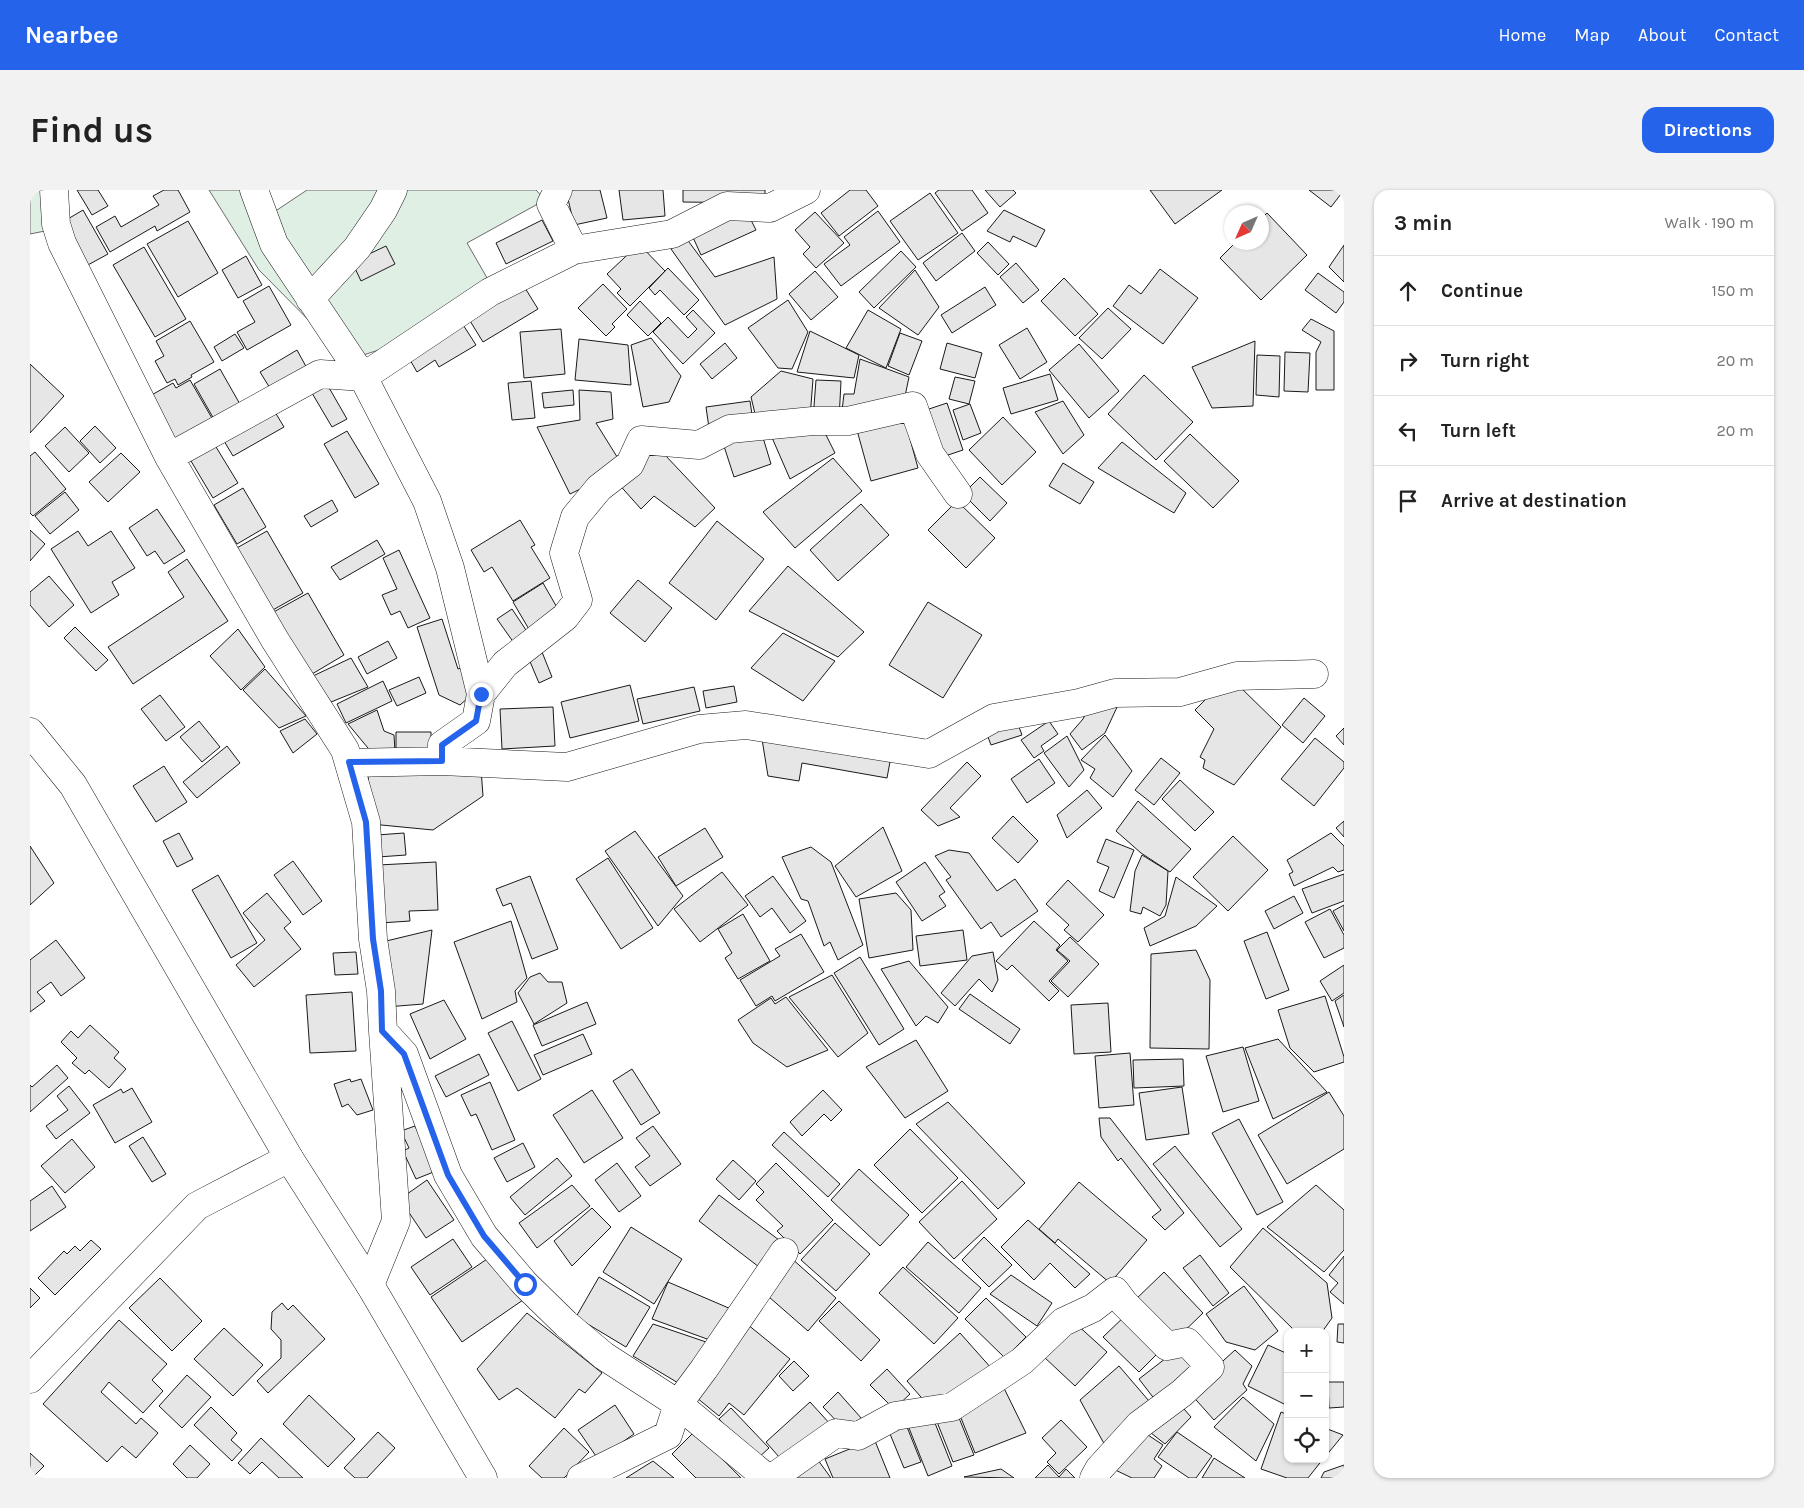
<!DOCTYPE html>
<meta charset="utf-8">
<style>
:root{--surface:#fff;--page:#f2f2f2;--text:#222;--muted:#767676;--line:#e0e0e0;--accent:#2563eb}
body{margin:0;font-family:Karla,sans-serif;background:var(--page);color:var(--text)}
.controls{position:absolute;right:15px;bottom:15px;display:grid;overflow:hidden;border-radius:10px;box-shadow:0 1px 4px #0004}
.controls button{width:45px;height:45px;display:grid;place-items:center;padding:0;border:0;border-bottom:1px solid var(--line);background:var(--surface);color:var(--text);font:25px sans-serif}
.compass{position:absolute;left:1194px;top:15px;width:45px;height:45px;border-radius:50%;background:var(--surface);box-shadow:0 1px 4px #0004;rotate:225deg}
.stop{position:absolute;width:15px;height:15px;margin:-11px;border:4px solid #2563eb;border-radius:50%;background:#fff}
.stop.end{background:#2563eb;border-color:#fff;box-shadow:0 1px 5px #0008}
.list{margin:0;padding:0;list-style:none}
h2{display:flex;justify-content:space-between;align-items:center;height:65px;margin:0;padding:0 20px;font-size:21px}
h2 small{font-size:16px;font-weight:400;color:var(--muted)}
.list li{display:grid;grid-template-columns:32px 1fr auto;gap:15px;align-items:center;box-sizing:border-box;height:70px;padding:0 20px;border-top:1px solid var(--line)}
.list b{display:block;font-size:19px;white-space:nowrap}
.list em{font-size:16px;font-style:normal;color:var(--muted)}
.icon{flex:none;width:28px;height:28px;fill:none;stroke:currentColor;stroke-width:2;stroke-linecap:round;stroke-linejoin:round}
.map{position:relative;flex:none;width:1314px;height:1288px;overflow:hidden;border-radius:15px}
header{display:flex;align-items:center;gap:30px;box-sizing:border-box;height:70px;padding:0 25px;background:var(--accent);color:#fff}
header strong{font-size:24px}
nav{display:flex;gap:28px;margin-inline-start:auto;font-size:18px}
.intro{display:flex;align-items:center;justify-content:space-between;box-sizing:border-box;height:120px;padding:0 30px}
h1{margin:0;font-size:35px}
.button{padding:12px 22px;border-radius:15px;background:var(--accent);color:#fff;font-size:18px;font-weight:700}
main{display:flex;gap:30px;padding:0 30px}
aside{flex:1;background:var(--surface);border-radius:15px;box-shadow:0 1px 4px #0004}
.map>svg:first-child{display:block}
</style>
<header>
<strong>Nearbee</strong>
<nav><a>Home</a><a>Map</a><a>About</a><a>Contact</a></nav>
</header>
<div class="intro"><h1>Find us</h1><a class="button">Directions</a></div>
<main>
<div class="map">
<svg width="1314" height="1288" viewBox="0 0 1314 1288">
<rect width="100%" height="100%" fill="#fff"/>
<!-- green -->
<path fill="#e0efe3" stroke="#6a6a6a" d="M0 0H11L15 41 0 44Z
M179 0H230L244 22 277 0H506L515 10 437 53 464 100 370 153 318 170 229 80Z"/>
<!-- building -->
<path fill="#e6e6e6" stroke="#1a1a1a" d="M47 0H68L78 16 62 25Z
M134 0H148L160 22 127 41 125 36 80 62 66 37 85 26 91 37 129 15 123 6Z
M536 0H570L577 28 544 35Z
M589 0H633L635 26 593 30Z
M653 0H735V13L653 12Z
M820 0H836L848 16 809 46 791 23Z
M909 0H942L958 23 932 41 905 3Z
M955 0H983L986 3 970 17Z
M1120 0H1192L1145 34Z
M1279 0H1314L1301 17Z
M900 3 928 43 888 70 860 31Z
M715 18 726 40 671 65 661 43Z
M53 20 78 64 56 76 31 33Z
M974 20 1015 40 1006 57 983 46 980 52 957 41Z
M848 21 870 52 811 96 794 74 820 55 814 47Z
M785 22 814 53 786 78 773 64 780 57 765 40Z
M1237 23 1277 65 1231 110 1190 68 1206 52H1232V28Z
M512 30 523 51 476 74 466 53Z
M158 31 188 83 148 107 117 54Z
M932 43 945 61 906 91 893 73Z
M656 48 685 87 744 67 747 109 695 135 641 59Z
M958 52 979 74 968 85 947 63Z
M609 54 635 81 600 116 587 103 591 99 577 84Z
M1314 55V92L1299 77Z
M356 56 365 74 331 91 322 72Z
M114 57 156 129 125 147 83 75Z
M871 61 886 77 844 118 829 102Z
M216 66 232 95 208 108 192 80Z
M986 73 1009 100 993 113 970 87Z
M638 78 669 110 654 125 630 100 625 105 619 98Z
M1130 79 1168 108 1133 154 1083 116 1099 95 1111 104Z
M885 80 909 117 888 145 849 118Z
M785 81 808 107 781 130 759 104Z
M1288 83 1314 102V112L1306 123 1275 100Z
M1034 88 1068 124 1045 146 1011 111Z
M492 93 508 119 453 152 437 126Z
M573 94 597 119 582 134 585 137 576 146 548 118Z
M239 96 261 135 217 160 207 142 225 132 213 111Z
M955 97 966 115 922 143 911 125Z
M758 110 778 142 762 179 748 178 718 138Z
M610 111 631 133 618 146 597 125Z
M1078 118 1101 139 1072 169 1049 148Z
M663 120 685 143 653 174 623 142 638 127 658 148 667 139 656 127Z
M838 120 871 139 856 178 816 158Z
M1281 129 1304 141V200H1286V162L1291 152 1272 140Z
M430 130 446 155 409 177 405 170 387 182 376 163Z
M160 131 184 172 161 185 162 187 148 195 145 189 137 193 125 171 134 166 126 151Z
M997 138 1017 172 990 189 969 155Z
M531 139 535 184 494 188 490 142Z
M780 141 829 165 824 188 767 182Z
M870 143 892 151 879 185 858 176Z
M205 144 214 158 192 171 184 157Z
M621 148 651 186 639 212 613 217 601 155Z
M549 149 598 155 601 195 545 190Z
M1225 151 1223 216 1182 218 1162 177Z
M695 153 707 168 682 189 670 174Z
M917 153 952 163 945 188 910 179Z
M1049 154 1089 201 1059 228 1019 180Z
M267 160 279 182 243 203 230 182Z
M1255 162 1280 163 1278 202 1254 201Z
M1227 165 1250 166 1249 207 1226 205Z
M830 169 879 187 873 216 811 229 814 204H824Z
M0 174 34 206 0 243Z
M190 179 211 216 185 231 164 194Z
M751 181 783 189 780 228 727 232 721 207Z
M1020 184 1028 210 981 224 973 198Z
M1114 185 1163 232 1126 270 1078 224Z
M925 187 945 191 939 214 919 209Z
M294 189 317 229 302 237 279 198Z
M160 190 183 230 144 252 118 207 143 193 146 198Z
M786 190 811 191 809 230 783 229Z
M501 191 505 228 482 230 478 193Z
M543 200 544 215 514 218 512 203Z
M549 200 581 202 583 229 566 233 594 278 540 304 507 237 550 230Z
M720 211 723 231 679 238 676 217Z
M1033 211 1054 245 1033 264 1005 222Z
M917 213 933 260 909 268 893 221Z
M940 214 951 243 933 250 923 220Z
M872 220 888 278 841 291 825 233Z
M245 222 254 237 203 266 194 251Z
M973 227 1006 262 972 295 939 260Z
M790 233 805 263 760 289 740 243Z
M65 236 86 258 70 273 50 251Z
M35 237 59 263 39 282 15 256Z
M317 241 349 294 325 308 294 254Z
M731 241 741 274 704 287 692 250Z
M1160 244 1209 291 1183 318 1134 271Z
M183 252 208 293 183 308 158 266Z
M1092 252 1156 303 1144 323 1068 278Z
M5 262 36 299 3 326 0 323V266Z
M91 263 110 282 78 312 59 292Z
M617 265H635L685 318 665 337 624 306 611 319 586 291Z
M803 268 832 301 765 358 733 322Z
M1033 273 1064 292 1050 314 1019 296Z
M950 287 977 313 960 331 933 304Z
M213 298 236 337 207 354 184 315Z
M35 302 49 320 20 344 5 326Z
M302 310 308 321 281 337 274 326Z
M927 311 965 348 936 378 898 340Z
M831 314 859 345 808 391 780 360Z
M127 319 155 361 134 374 125 361 117 366 99 338Z
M490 330 505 355 501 357 520 388 483 411 462 377 454 382 441 360Z
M687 331 734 369 686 430 639 393Z
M0 340 15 354 0 371Z
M48 341 58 356 81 341 105 378 82 392 89 405 61 423 21 359Z
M237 341 273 403 241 421 205 359Z
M347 350 355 364 310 390 301 377Z
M369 360 400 428 378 438 370 421 361 425 352 405 367 399 353 368Z
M157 369 198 431 103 494 78 457 154 407 138 382Z
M758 376 834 442 808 467 719 421Z
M19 386 44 415 19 437 0 415V402Z
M608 390 642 418 615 452 580 423Z
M513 393 529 421 500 441 483 412Z
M278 403 314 465 277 487 240 424Z
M898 412 952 445 913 508 859 475Z
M482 419 498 443 484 453 467 429Z
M412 429 428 479 436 476 438 508 430 515 409 505 387 437Z
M45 437 78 470 66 481 34 448Z
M208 439 235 477 211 500 180 466Z
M753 443 805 471 773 511 721 478Z
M358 451 367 468 337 484 328 467Z
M510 457 522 487 509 493 496 462Z
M321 468 338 497 301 512 283 486Z
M235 479 276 526 249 538 213 500Z
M389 487 396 503 367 516 359 500Z
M353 491 362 511 316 533 307 514Z
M600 495 609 531 540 548 531 512Z
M1208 495 1251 537 1204 595 1173 578 1175 570 1170 567 1184 539 1165 520 1182 503Z
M704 496 707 512 676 518 673 501Z
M664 497 670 521 613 534 607 509Z
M130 505 155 537 136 551 111 519Z
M1274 508 1295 526 1273 553 1252 535Z
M1061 514 1088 515 1075 543 1052 560 1040 544 1053 529Z
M523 517 525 556 472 559 470 519Z
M347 520 354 541 364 545 365 562 343 564 318 534Z
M275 529 287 544 263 563 250 541Z
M986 529 992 545 961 555 955 539Z
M169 531 190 557 172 572 150 547Z
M1019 531 1028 544 1011 556 1014 561 1004 568 991 550Z
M1314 538V555L1306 546Z
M366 542H401V562L366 563Z
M731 543 862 561 857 588 772 573 769 591 738 586Z
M1075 545 1102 581 1083 607 1060 588 1065 579 1051 570Z
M1037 546 1054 580 1039 597 1014 563Z
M1285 548 1314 572V578L1284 616 1251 589Z
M197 556 210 573 167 608 153 592Z
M1131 568 1150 583 1124 615 1105 600Z
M1009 569 1025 593 997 613 981 589Z
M937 572 951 586 920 618 930 627 908 636 891 620Z
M134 576 157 612 126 632 103 596Z
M451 579 453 606 403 640 341 634 338 585Z
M1150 590 1184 622 1165 641 1132 609Z
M1057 600 1072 618 1037 648 1027 625Z
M1108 611 1161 659 1140 682 1111 663 1086 641Z
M983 626 1008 651 988 673 962 648Z
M1314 631V647L1306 638Z
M853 637 872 681 826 707 805 676Z
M675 638 693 667 646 696 628 667Z
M605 641 653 706 628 736 575 661Z
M149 643 163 669 147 677 133 651Z
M374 643 376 665 348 667 347 645Z
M1301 643 1314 656V680L1308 682 1303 677 1264 696 1259 684 1263 682 1257 670Z
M1203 646 1238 680 1198 721 1163 687Z
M1076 649 1104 660 1084 708 1069 701 1079 677 1067 672Z
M0 656 24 693 0 715Z
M781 657 801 672 833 755 808 770 800 752 794 756 778 711 771 709 752 667Z
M919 660 939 663 967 701 985 689 1008 721 971 747 961 732 951 739 916 690 921 687 905 666Z
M1112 665 1138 681 1136 715 1130 726 1113 717 1111 724 1100 721 1105 681Z
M578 668 623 738 591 759 546 689Z
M263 671 292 711 273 725 244 685Z
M406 672 408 720 379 721 380 731 350 733 348 675Z
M895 672 915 702 909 706 916 716 892 731 866 692Z
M692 682 718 715 670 752 644 719Z
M1314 684V711L1282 723 1272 699Z
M188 685 227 753 201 768 162 700Z
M500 686 528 759 502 769 481 713 473 716 466 699Z
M743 686 776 731 760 743 742 718 730 727 715 706Z
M1146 687 1187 716 1166 736 1120 756 1114 738 1135 726Z
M1038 690 1074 725 1048 752 1034 740 1039 735 1016 714Z
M237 703 261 732 254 738 271 759 224 797 206 775 235 750 213 723Z
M866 703 881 720 883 760 839 768 829 709Z
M1264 706 1273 723 1244 739 1235 721Z
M1314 715V741L1303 721Z
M1300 719 1314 745V758L1294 768 1275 732Z
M713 724 740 771 708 789 695 768 702 763 688 739Z
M481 731 497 788 485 801 487 812 452 829 424 752Z
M1004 731 1030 755 1026 760 1038 771 1019 791 1029 801 1019 811 982 775 977 780 966 771Z
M402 740 393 814 356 817 352 752Z
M933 740 937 770 890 776 886 746Z
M1237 742 1259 800 1236 809 1214 751Z
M771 744 794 782 745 811 742 806 726 816 710 790 750 766 745 759Z
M1040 747 1069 774 1038 807 1021 791 1040 771 1027 760Z
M26 750 55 788 31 806 21 792 7 802 15 811 0 822V770Z
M1166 760 1180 790 1179 859 1120 858 1121 764Z
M326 762 328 784 305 785 303 763Z
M963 762 968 790 962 802 949 789 925 816 911 803 942 766Z
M830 767 874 839 849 855 804 783Z
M879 771 918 817 908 833 896 826 886 836 851 779Z
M1314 775V803L1302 811 1290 791Z
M510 783 518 792H532L537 813 504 834 488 803 500 787Z
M802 785 838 843 808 867 759 807Z
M322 802 326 861 280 863 276 805Z
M940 804 990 839 980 854 929 819Z
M1314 805V837L1305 811Z
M1295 806 1314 867V872L1284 882 1260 858 1248 820Z
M756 807 798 860 757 877 723 853 708 830 741 808 745 814Z
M414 810 436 849 400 869 380 824Z
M557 812 566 834 512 856 503 835Z
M1078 813 1081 862 1044 864 1041 815Z
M482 831 511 889 488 901 458 843Z
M60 835 89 862 84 868 96 879 79 898 59 880 55 884 42 873 47 868 31 852 41 841 48 848Z
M553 844 562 864 513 885 504 865Z
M1248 849 1297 902 1243 929 1215 858Z
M886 850 918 901 875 928 836 877Z
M1213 857 1229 911 1193 922 1176 866Z
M1100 863 1104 915 1069 918 1065 866Z
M449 864 459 885 416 907 405 886Z
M1153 869 1154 896 1104 898 1103 870Z
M27 875 38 888 0 922V895L2 897Z
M602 879 630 923 611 935 583 891Z
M320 889 321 892 331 889 343 920 327 925 318 914 312 917 304 894Z
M460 892 485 950 462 960 446 924 441 926 431 905Z
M39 896 60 923 26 949 16 936 38 920 27 906Z
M1152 897 1159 944 1116 950 1109 903Z
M102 898 122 932 85 953 63 915 91 899 93 903Z
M562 900 593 948 554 973 523 925Z
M793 900 812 920 801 931 794 924 772 946 760 932Z
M1299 902 1314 926V959L1257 994 1228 945Z
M918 912 995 993 968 1019 886 934Z
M1069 928H1080L1154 1023 1135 1040 1122 1027 1131 1020 1091 968 1088 971 1071 947Z
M1209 929 1253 1012 1227 1025 1182 943Z
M385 936 406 981 386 989 373 961 379 958 371 941Z
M623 936 651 974 620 996 605 977 620 966 606 948Z
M880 939 928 988 892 1023 844 975Z
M754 942 810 994 798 1007 742 955Z
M113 947 136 984 122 992 99 956Z
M42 949 65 977 35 1003 11 976Z
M493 953 505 977 477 992 464 968Z
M1145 956 1212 1039 1190 1057 1123 974Z
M527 968 542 986 495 1025 480 1007Z
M703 970 726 991 709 1010 686 989Z
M587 973 611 1006 589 1022 565 990Z
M746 973 803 1030 770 1064 747 1041 753 1036 726 1010 734 1002 726 994Z
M829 979 879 1025 850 1056 801 1010Z
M397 990 424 1030 396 1048 370 1009Z
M932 991 967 1029 924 1069 889 1032Z
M1049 992 1117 1050 1080 1093 1028 1049 1025 1053 1009 1039Z
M542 995 560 1016 507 1058 489 1033Z
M1286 995 1314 1020V1060L1294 1082 1237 1037Z
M22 996 36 1017 0 1041V1011Z
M689 1005 753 1053 733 1080 669 1031Z
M562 1018 581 1037 542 1076 524 1051Z
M998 1030 1060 1084 1045 1098 1020 1073 1004 1090 971 1057Z
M805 1033 840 1064 806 1101 771 1070Z
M601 1037 652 1069 624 1114 573 1082Z
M1233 1038 1297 1093 1302 1128 1292 1142H1266L1200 1077Z
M954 1047 982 1075 959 1097 932 1070Z
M423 1049 442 1077 400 1105 381 1077Z
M61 1050 71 1059 25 1105 8 1088 34 1061 37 1064 45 1056 50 1061Z
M898 1052 951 1098 929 1123 876 1077Z
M463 1065 493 1110 432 1152 401 1107Z
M1170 1065 1199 1103 1183 1116 1153 1078Z
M1314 1066V1114L1300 1102 1308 1093 1299 1085Z
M760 1067 806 1108 778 1141 731 1100Z
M873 1077 928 1128 904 1154 849 1103Z
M1134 1082 1173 1123 1143 1152 1103 1112Z
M981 1085 1022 1113 1007 1136 960 1104Z
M569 1087 620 1117 596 1157 546 1127Z
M130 1088 172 1131 142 1161 99 1118Z
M638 1092 708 1122 688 1153 622 1129Z
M1214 1096 1248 1141 1225 1160 1196 1152 1176 1124Z
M0 1098 10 1108 0 1118Z
M956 1108 996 1147 975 1168 935 1129Z
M809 1111 850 1150 831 1171 789 1131Z
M252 1113 258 1120 263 1115 295 1149 238 1203 227 1191 251 1168V1150L241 1139 242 1122Z
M497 1123 572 1183 555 1203 549 1199 525 1228 487 1198 469 1210 447 1179Z
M1097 1124 1132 1159 1109 1182 1073 1147Z
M89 1130 137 1174 122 1190 133 1201 113 1223 79 1192 71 1202 106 1234 111 1228 128 1243 106 1268 92 1256 77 1272 13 1214Z
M1044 1132 1077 1162 1045 1196 1013 1166Z
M623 1134 685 1155 655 1197 603 1166Z
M717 1134 760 1169 714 1225 699 1213 689 1226 661 1203Z
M1308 1134H1314V1153L1307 1152Z
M194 1138 233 1175 203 1206 164 1169Z
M930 1143 962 1179 920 1214H897L877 1191Z
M1238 1155 1258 1164V1216L1218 1196Z
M1149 1158 1170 1184 1129 1215 1109 1189Z
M1205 1160 1222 1176 1213 1194 1217 1200 1184 1230 1159 1202Z
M764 1171 779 1186 763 1201 749 1186Z
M1089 1176 1125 1218 1077 1259 1050 1210Z
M857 1179 880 1204 864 1219 840 1195Z
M157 1185 181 1207 152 1238 129 1216Z
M971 1192 996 1243 945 1263 929 1223Z
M1298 1192H1314V1217L1299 1218Z
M808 1202 832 1229 818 1243 793 1217Z
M279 1205 325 1249 298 1277 253 1234Z
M1213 1207 1244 1234 1226 1271 1184 1237Z
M1147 1211 1161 1227 1135 1254 1116 1239Z
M780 1212 801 1235 756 1275 736 1252Z
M585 1215 604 1244 568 1269 548 1240Z
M181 1217 207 1243 201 1250 212 1260 202 1271 164 1235Z
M701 1218 739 1258 727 1269 689 1229Z
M1251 1222 1258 1225V1269H1293L1278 1288H1257L1231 1279Z
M901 1223 922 1276 898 1286 877 1233Z
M927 1223 944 1265 923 1272 905 1227Z
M1031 1230 1057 1257 1029 1284 1017 1272 1026 1263 1012 1248Z
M875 1232 891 1272 874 1278 858 1239Z
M534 1238 559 1262 534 1288H512L499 1276Z
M1295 1238 1313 1245 1295 1267Z
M665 1241 711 1288H666L642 1264Z
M1112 1241 1133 1255 1124 1269 1132 1276 1124 1288H1102L1077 1276Z
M348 1242 365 1258 337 1288H325L314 1278Z
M1147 1242 1182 1266 1166 1288H1159L1128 1267Z
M843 1246 860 1288H803L795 1269 822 1258Z
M231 1248 273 1288H249L232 1272 220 1284 208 1273Z
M160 1255 180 1274 167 1288H157L143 1274Z
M0 1263 14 1276 2 1288H0Z
M785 1266 801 1288H756Z
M1184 1268 1215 1288H1172Z
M623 1271 644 1288H596Z
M1018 1275 1029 1287 1036 1279 1045 1288H1005Z
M1314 1275V1288H1291L1294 1282Z
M971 1279 984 1288 934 1287Z"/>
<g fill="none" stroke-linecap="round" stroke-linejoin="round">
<!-- minor casing -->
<g stroke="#1a1a1a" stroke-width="29">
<path id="minor" d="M24 0 26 34 32 53 139 267 245 450 315 560 336 632 343 749 351 801 353 841 374 864 418 985 454 1046 495 1094 536 1134 574 1166 648 1214 737 1288
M224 0 244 54 333 187 397 311 420 378 451 504 446 531 412 555V571
M544 60 642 44 697 16 740 18 776 0
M280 109 327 58 353 20 363 0
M139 267 290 184 333 187 460 102 544 60 521 14 528 0
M451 504 475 474 535 427 548 410 534 363 545 327 569 298 600 274 611 250 669 255 700 239 783 231H818L883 216 900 264 928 304
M319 573 412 571 537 577 669 539 716 535 899 564 964 528 1049 513 1085 503 1150 502 1207 486 1284 484
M340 1095 366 1031 353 841
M0 1189 167 1016 259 968
M551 1288 638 1245 648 1214 674 1179 754 1062
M742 1288 806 1243 828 1246 865 1226 922 1217 992 1171 1033 1132 1063 1118 1085 1101 1094 1113 1137 1156 1157 1152 1180 1177 1152 1203 1109 1235 1069 1279 1064 1288"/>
</g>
<!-- major casing -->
<g stroke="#1a1a1a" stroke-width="29">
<path id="major" d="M0 542 43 595 259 968 340 1095 453 1288"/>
</g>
<!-- minor -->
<use href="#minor" stroke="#fff" stroke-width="28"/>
<!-- major -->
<use href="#major" stroke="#fff" stroke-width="28"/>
</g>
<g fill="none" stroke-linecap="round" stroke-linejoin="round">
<!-- route -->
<path stroke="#2563eb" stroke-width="6" d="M451 504 446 531 412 555V571L319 572 336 632 343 749 351 801 352 841 374 864 418 985 454 1046 495 1094"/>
</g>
</svg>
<div class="controls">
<button>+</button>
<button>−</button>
<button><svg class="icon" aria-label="locate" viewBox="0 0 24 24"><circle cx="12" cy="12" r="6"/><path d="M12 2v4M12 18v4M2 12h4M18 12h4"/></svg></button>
</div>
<svg class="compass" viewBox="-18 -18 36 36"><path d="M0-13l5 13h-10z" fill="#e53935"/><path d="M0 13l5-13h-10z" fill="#767676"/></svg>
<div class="stop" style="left:495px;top:1094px"></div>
<div class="stop end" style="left:451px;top:504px"></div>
</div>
<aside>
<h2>3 min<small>Walk · 190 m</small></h2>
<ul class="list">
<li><svg class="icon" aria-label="ahead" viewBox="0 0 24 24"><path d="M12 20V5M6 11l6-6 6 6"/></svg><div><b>Continue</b></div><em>150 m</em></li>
<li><svg class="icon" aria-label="right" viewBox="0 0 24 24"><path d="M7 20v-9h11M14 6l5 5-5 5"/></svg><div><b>Turn right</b></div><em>20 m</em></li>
<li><svg class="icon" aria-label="left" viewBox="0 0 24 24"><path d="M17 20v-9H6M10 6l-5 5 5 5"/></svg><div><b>Turn left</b></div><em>20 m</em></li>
<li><svg class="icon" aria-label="arrive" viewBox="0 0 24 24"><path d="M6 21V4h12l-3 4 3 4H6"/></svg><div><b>Arrive at destination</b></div></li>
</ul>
</aside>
</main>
